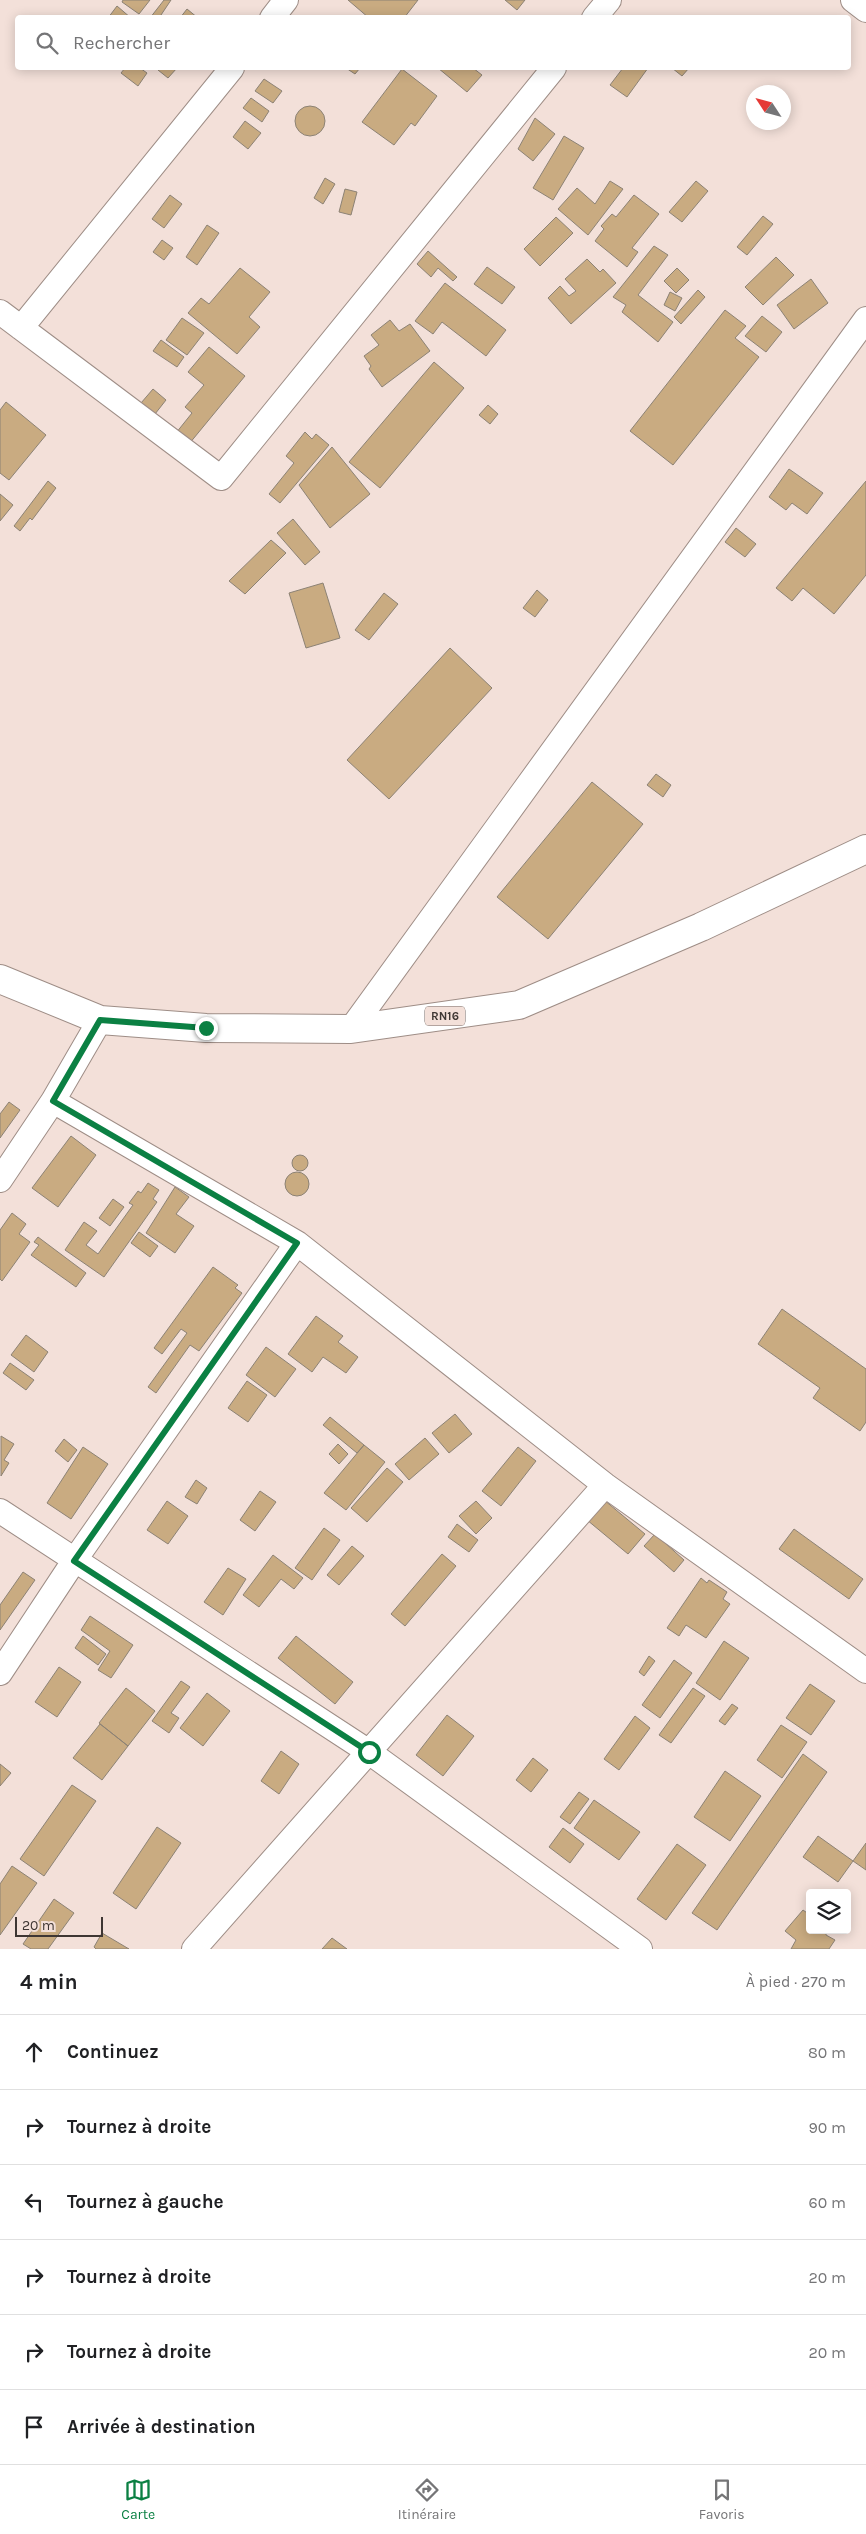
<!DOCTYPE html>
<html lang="fr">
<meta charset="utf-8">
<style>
:root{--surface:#fff;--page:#f2f2f2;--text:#202124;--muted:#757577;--line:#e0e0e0;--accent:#0b8043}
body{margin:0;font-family:Karla,sans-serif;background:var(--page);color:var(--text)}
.controls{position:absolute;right:15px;bottom:15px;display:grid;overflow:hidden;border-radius:5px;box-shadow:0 2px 12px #0003}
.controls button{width:45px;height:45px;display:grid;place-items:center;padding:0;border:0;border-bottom:1px solid var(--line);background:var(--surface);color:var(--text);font:25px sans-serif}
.compass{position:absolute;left:746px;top:85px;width:45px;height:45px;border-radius:50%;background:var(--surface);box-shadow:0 2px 12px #0003;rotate:306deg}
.scale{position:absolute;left:15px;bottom:12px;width:88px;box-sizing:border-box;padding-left:5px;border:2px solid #3e3633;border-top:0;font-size:14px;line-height:18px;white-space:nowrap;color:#3e3633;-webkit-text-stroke:4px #f3e0d9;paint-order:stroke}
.stop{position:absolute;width:15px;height:15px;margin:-11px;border:4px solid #0b8043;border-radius:50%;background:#fff}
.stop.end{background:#0b8043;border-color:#fff;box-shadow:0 1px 5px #0008}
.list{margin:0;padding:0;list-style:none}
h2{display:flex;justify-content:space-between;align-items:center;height:65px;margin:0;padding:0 20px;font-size:21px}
h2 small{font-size:16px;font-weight:400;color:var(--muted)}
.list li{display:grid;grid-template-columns:32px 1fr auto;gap:15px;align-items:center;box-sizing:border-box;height:75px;padding:0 20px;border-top:1px solid var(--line)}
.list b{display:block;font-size:19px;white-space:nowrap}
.list em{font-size:16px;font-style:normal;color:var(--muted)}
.icon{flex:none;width:28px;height:28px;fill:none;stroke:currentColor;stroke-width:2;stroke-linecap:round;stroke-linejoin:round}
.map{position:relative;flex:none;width:866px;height:1949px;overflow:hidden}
.search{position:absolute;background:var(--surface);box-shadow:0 2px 12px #0003;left:15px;right:15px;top:15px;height:55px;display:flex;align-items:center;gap:12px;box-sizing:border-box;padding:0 18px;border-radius:5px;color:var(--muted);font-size:19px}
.sheet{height:515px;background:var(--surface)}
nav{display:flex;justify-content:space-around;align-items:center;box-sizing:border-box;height:70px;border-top:1px solid var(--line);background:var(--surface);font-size:14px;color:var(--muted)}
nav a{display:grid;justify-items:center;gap:2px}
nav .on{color:var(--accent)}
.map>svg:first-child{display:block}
</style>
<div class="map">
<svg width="866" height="1949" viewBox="0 0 866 1949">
<rect width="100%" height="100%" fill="#f3e0d9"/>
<!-- building -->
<path fill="#c9ab81" stroke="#8c8275" d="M123 0H150L139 14 122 2Z
M164 0H171L159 18H150Z
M348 0H418L404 18H369Z
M505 0H525L517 10Z
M117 6 131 18H108Z
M187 9 198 18H180Z
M125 68H140L147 73 138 86 121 73Z
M160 68H177L168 78 158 70Z
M346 68H360L355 74Z
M438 68H473L482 75 467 92Z
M623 68H648L627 97 610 85Z
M672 68H689L682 76Z
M402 69 437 96 415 126 411 123 394 145 362 122Z
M264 79 282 91 273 103 255 91Z
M251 98 269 111 262 122 243 108Z
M295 121a15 15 0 1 1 30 0a15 15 0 1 1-30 0Z
M535 118 555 134 533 161 518 149Z
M245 121 261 133 248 149 233 137Z
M564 136 584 148 553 200 533 188Z
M325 178 335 184 323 204 314 198Z
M610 181 623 189 588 235 558 209 577 188 595 204Z
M696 181 708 191 682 222 669 212Z
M345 189 357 192 351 215 339 212Z
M170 195 182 204 164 228 152 219Z
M634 195 659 214 632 248 638 252 627 267 595 241 604 229 601 226 612 214 616 217Z
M763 216 773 224 747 255 737 247Z
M556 217 573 233 540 266 524 249Z
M207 225 219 233 197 265 186 257Z
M162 240 173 248 164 260 153 252Z
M654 246 668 255 638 295 673 322 658 342 622 312 626 305 613 297Z
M428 251 457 277 453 281 438 268 431 277 417 264Z
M776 257 794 275 763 305 745 287Z
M587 259 600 272 603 269 616 283 571 324 548 298 560 286 569 296 576 291 565 279Z
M487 267 515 287 502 304 474 284Z
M240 268 270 292 249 317 260 327 237 354 188 313 201 298 209 304Z
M677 268 689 280 676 293 664 281Z
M811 279 828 303 794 329 777 305Z
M445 283 506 330 486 356 442 322 433 334 415 321Z
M698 290 705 297 681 324 674 317Z
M670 292 682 298 675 311 664 305Z
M725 310 746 326 735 338 759 357 673 465 630 431Z
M762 316 782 332 766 352 745 336Z
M182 318 204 333 187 355 166 340Z
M390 320 399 331 410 324 430 351 382 387 369 369 371 366 364 356 379 345 371 335Z
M161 340 184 357 177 367 153 351Z
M209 347 245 376 189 444 176 433 192 413 185 407 204 385 188 372Z
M434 362 464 388 380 488 349 462Z
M153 389 166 400 155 414 141 403Z
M6 402 46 435 9 480 0 473V410Z
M488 405 498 414 490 424 479 415Z
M305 432 312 439 316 434 329 445 280 503 269 494 294 463 286 456Z
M332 447 370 494 330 528 299 485Z
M789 469 823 493 807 514 792 503 786 510 769 497Z
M48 481 56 488 32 520 30 518 20 531 14 526Z
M866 481V575L834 614 803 588 792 601 776 588Z
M0 494 13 505 0 521Z
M293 519 320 552 305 565 277 533Z
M736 528 756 544 745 557 725 542Z
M271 540 286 553 245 594 229 581Z
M323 583 340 638 306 648 289 593Z
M537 590 548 600 535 617 523 608Z
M384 593 398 604 369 640 355 630Z
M450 648 492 688 389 799 347 760Z
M656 774 671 785 663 797 647 785Z
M592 782 643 824 548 939 497 897Z
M9 1102 20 1110 0 1138V1114Z
M71 1136 96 1155 58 1207 32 1188Z
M292 1163a8 8 0 1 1 16 0a8 8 0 1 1-16 0Z
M285 1184a12 12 0 1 1 24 0a12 12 0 1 1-24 0Z
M148 1183 159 1190 153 1199 157 1202 104 1277 65 1250 84 1222 97 1231 86 1245 98 1254 133 1205 129 1203 138 1191 141 1193Z
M175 1187 189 1197 176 1214 194 1226 175 1253 146 1233Z
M113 1199 124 1207 110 1226 99 1218Z
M12 1213 26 1224 19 1234 30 1242 2 1281 0 1279V1230Z
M139 1232 158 1246 150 1257 131 1243Z
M38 1237 86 1273 76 1287 31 1255 39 1245 34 1242Z
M213 1267 238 1285 235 1288 242 1293 199 1351 190 1345 156 1393 148 1387 187 1333 181 1329 162 1354 154 1348Z
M782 1309 866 1369V1422L860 1431 813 1398 820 1388 758 1344Z
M316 1316 343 1336 338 1342 358 1357 346 1373 323 1357 312 1372 288 1354Z
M26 1335 48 1352 34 1372 11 1355Z
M266 1347 296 1369 275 1397 246 1375Z
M10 1363 34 1380 26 1390 3 1373Z
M247 1381 267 1395 248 1422 228 1408Z
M455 1414 472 1434 449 1453 432 1433Z
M330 1417 364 1445 357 1453 323 1425Z
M1 1436 14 1444 4 1460 9 1463 1 1476Z
M425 1438 439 1454 409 1480 395 1464Z
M64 1439 77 1450 68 1462 55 1451Z
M338 1444 348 1454 339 1464 329 1454Z
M364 1445 385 1462 346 1510 324 1493Z
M83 1447 108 1464 71 1519 47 1503Z
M518 1447 536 1461 501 1506 482 1491Z
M387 1468 403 1482 367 1522 351 1508Z
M196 1480 207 1488 197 1504 185 1497Z
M592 1490 645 1534 628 1554 575 1510Z
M260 1491 276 1502 255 1531 240 1520Z
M167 1501 188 1516 168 1544 147 1530Z
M476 1501 492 1518 476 1534 459 1516Z
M457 1524 478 1540 469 1552 448 1537Z
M324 1528 340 1540 312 1580 295 1568Z
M794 1529 863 1579 849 1599 779 1549Z
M655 1534 684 1560 674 1572 644 1546Z
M352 1546 364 1556 339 1585 327 1575Z
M442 1554 456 1566 405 1626 391 1614Z
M273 1555 303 1578 294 1589 281 1579 259 1607 243 1595Z
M228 1568 246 1579 223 1615 204 1602Z
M23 1572 35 1580 0 1630V1605Z
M701 1578 707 1583 709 1580 727 1592 723 1599 730 1604 706 1638 686 1625 679 1636 667 1628Z
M90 1616 133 1645 111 1678 98 1670 110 1651 81 1630Z
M83 1636 106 1654 98 1665 75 1648Z
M296 1636 353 1682 335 1704 278 1658Z
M724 1641 749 1658 720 1700 696 1683Z
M649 1656 655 1661 644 1676 639 1672Z
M674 1660 692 1673 660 1718 642 1705Z
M59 1667 81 1682 57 1717 35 1702Z
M181 1681 190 1687 171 1713 179 1718 169 1733 152 1721Z
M810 1684 835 1701 811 1735 786 1718Z
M126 1688 155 1711 128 1746 99 1723Z
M693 1688 705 1696 671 1743 659 1735Z
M207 1693 230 1711 203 1746 180 1728Z
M732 1704 738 1708 725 1725 719 1721Z
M447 1715 474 1736 443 1776 416 1755Z
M635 1716 650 1728 619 1770 604 1759Z
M100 1724 128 1746 102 1780 73 1758Z
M781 1725 807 1742 782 1778 757 1760Z
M281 1751 299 1764 279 1794 261 1781Z
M803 1754 827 1772 717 1930 692 1913Z
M533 1758 548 1770 531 1792 516 1780Z
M0 1764 11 1773 0 1786Z
M725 1771 761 1796 730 1841 694 1817Z
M72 1785 96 1801 44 1876 20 1859Z
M579 1792 589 1799 570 1824 560 1817Z
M594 1800 640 1832 619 1860 574 1828Z
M157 1827 181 1843 136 1909 113 1893Z
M563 1828 584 1844 570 1863 549 1847Z
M818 1836 853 1861 838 1882 803 1857Z
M866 1843V1870L853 1861Z
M677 1844 706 1865 666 1920 637 1899Z
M12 1866 37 1883 0 1935V1884Z
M54 1899 74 1913 48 1949H31L23 1944Z
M803 1910 810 1915V1930H826V1935L835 1940 829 1949H791L796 1940 785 1931Z
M102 1933 129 1949H96L94 1947Z
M332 1938 347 1949H322Z"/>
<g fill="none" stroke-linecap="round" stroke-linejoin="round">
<!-- street casing -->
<g stroke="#9e8d86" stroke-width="26">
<path id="street" d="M853 0 866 10
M272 18 286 0
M594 18 609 0
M0 312 221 478 554 68
M21 328 232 68
M351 1029 866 319
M53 1101 297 1243 605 1485 866 1671
M0 1180 53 1101 100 1020
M0 1511 369 1752 640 1949
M0 1673 74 1561 297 1243
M194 1949 605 1485"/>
</g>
<!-- primary casing -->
<g stroke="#9e8d86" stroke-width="30">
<path id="primary" d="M0 979 100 1020 206 1028 351 1029 519 1005 701 927 866 849"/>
</g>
<!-- street -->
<use href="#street" stroke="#fff" stroke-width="24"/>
<!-- primary -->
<use href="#primary" stroke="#fff" stroke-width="28"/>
</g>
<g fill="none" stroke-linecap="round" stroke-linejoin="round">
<!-- route -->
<path stroke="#0b8043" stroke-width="6" d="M206 1028 100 1020 53 1101 297 1243 74 1561 369 1752"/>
</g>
<g text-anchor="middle" stroke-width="4" stroke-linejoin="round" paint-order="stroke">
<!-- shield labels -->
<rect fill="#f3e0d9" stroke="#746965" stroke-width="1" x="425" y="1006.5" width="40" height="19" rx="4"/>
<g font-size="12" font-weight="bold" fill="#3e3633">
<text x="445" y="1020">RN16</text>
</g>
</g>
</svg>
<div class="controls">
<button><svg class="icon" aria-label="layers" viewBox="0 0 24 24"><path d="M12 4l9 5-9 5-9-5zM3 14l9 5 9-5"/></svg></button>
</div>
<svg class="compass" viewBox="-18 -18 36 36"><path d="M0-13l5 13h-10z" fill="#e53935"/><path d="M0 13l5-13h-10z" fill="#757577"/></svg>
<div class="scale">20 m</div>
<div class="stop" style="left:369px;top:1752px"></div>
<div class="stop end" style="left:206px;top:1028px"></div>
<div class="search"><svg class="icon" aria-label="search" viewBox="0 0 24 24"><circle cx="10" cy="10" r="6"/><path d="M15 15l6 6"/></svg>Rechercher</div>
</div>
<section class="sheet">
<h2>4 min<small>À pied · 270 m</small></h2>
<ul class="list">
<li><svg class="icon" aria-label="ahead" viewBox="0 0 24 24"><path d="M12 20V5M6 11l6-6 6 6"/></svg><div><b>Continuez</b></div><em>80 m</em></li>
<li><svg class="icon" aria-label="right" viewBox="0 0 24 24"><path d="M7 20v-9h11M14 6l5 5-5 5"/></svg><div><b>Tournez à droite</b></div><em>90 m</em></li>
<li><svg class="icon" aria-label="left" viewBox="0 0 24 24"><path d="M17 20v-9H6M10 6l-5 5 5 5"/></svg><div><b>Tournez à gauche</b></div><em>60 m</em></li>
<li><svg class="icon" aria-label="right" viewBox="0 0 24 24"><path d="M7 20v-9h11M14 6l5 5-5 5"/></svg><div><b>Tournez à droite</b></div><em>20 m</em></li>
<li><svg class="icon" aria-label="right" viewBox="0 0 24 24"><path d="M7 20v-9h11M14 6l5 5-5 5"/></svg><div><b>Tournez à droite</b></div><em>20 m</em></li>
<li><svg class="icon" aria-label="arrive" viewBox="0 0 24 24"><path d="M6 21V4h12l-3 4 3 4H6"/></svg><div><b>Arrivée à destination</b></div></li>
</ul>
</section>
<nav>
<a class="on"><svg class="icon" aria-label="map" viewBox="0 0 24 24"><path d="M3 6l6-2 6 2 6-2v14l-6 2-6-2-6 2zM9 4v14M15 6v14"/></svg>Carte</a>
<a><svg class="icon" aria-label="directions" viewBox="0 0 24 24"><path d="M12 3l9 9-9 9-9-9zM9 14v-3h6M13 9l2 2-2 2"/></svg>Itinéraire</a>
<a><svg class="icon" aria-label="saved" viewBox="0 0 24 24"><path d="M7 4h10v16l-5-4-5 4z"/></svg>Favoris</a>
</nav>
